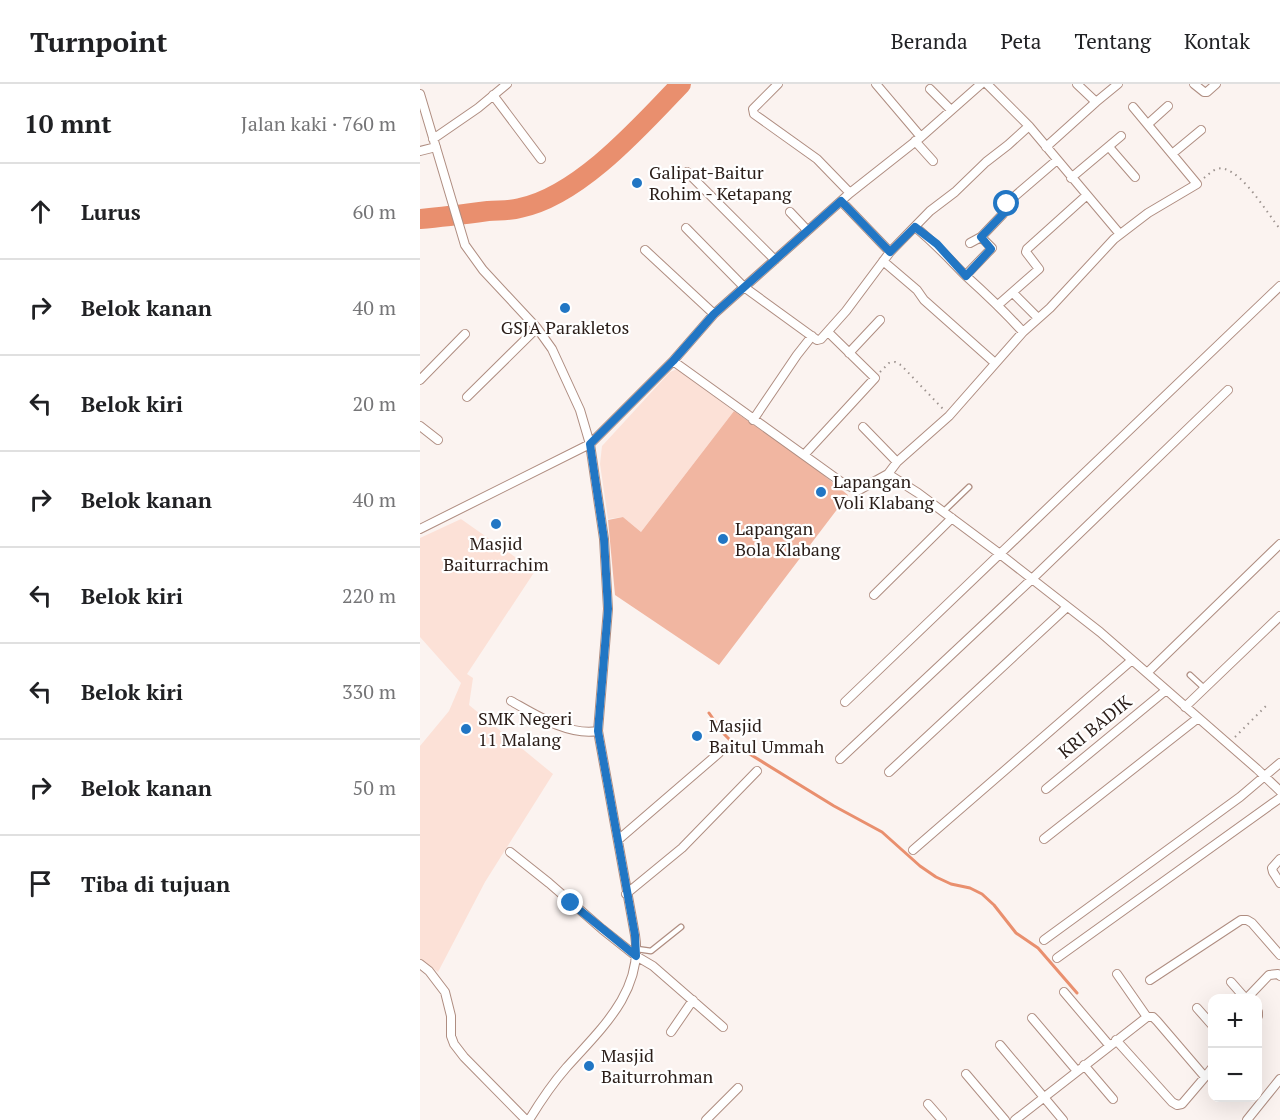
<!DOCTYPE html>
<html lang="id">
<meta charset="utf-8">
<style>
:root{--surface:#fff;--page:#f6f6f6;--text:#202124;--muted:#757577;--line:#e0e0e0}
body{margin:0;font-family:"PT Serif",serif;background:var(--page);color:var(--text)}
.controls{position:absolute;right:18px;bottom:18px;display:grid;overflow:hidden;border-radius:12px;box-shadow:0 6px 24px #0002}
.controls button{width:54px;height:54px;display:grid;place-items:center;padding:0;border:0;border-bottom:2px solid var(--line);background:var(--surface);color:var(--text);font:30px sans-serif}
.stop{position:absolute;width:18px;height:18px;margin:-14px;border:4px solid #2176c4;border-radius:50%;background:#fff}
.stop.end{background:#2176c4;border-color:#fff;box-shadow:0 2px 6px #0008}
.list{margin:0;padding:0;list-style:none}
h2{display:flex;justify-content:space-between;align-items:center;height:78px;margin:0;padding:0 24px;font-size:26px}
h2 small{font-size:20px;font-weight:400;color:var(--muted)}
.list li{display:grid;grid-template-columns:39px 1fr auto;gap:18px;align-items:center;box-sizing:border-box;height:96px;padding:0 24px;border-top:2px solid var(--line)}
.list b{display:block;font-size:22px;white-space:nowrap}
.list em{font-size:20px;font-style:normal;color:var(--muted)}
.icon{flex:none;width:33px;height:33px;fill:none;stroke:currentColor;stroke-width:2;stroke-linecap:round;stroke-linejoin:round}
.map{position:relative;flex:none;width:860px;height:1036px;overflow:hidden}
header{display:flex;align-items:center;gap:36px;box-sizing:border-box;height:84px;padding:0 30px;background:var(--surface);border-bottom:2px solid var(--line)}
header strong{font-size:28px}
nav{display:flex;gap:33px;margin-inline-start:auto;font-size:21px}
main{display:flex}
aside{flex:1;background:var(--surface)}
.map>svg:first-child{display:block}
</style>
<header>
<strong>Turnpoint</strong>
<nav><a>Beranda</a><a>Peta</a><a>Tentang</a><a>Kontak</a></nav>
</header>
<main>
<aside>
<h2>10 mnt<small>Jalan kaki · 760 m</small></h2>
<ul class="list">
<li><svg class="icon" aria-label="ahead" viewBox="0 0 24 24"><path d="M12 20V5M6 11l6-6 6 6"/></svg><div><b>Lurus</b></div><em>60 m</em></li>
<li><svg class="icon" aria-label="right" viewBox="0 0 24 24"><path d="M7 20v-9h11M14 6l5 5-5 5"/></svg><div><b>Belok kanan</b></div><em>40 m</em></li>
<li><svg class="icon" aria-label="left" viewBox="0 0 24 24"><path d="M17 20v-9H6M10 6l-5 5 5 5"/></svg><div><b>Belok kiri</b></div><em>20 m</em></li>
<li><svg class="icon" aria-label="right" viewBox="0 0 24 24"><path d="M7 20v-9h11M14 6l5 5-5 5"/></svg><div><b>Belok kanan</b></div><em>40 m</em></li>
<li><svg class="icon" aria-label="left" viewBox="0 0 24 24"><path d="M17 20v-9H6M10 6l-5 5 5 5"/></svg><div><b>Belok kiri</b></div><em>220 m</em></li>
<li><svg class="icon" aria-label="left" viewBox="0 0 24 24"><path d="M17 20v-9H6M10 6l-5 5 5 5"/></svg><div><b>Belok kiri</b></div><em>330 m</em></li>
<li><svg class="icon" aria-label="right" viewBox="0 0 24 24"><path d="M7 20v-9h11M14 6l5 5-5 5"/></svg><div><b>Belok kanan</b></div><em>50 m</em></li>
<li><svg class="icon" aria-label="arrive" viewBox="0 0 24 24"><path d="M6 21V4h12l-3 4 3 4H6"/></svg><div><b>Tiba di tujuan</b></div></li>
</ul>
</aside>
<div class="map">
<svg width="860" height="1036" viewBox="0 0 860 1036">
<rect width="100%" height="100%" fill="#fbf3f0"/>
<!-- built -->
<path fill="#fce1d7" d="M257 285 314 327 221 448 203 433 188 435 180 380 182 362 250 288Z
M41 435 115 487 47 590 53 594 49 621 133 690 65 798 18 888 0 875V662L29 627 41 599 0 553V454Z"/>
<!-- green -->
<path fill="#f1b6a1" d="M314 327 395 384 428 411 299 581 195 511 188 436 203 433 221 448Z"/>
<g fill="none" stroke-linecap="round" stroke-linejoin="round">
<!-- stream -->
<path stroke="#e98f6e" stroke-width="3" d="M289 629 304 650 315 661 414 722 462 748 500 782 516 793 531 800 550 804 562 810 574 821 596 849 618 864 657 909"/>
<!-- river -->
<path stroke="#e98f6e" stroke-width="20" d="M0 135C23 133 46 130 68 127 79 126 90 127 100 124 159 112 220 43 261 0"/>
<!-- service casing -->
<g stroke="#af8d81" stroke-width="7">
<path id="service" d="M523 428 549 403
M770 591 784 604
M217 865 231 867 261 843"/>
</g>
<!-- minor casing -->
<g stroke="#af8d81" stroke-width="10">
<path id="minor" d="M358 0 333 25 334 30 397 75 430 109
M456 0 501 53
M567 0 609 42 699 149
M774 0 784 8H787L796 0
M510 5 531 26
M0 10 45 161 63 186 117 244 132 265 160 326 170 360 184 455 188 525 178 647 215 851C224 907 180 946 146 984 132 1000 120 1018 109 1036
M73 11 121 75
M676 18 698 0
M728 40 748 22
M13 55 58 24 87 0
M495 57 513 77
M626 63 676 18 657 0
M689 63 715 93
M0 67 16 63
M752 70 781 46
M267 88 355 176
M651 94 701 52
M421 117 470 168
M370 128 387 146
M495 143C514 158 529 175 546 192 566 210 585 228 603 248
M266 144 324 203 397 256 401 255 426 227 470 168 510 127 535 108 566 78 588 61 609 42
M550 159 561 153
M225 166 294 230
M463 177 497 206 504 216 575 279
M546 191 572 164 561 153 583 130 588 118 637 76
M593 209 618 234
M578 221 619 185 606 168 607 165 667 111
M429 269 460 236
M253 277 424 400 439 406 468 390 477 378 529 332 603 248 630 224 694 155 728 129 777 100 713 23
M0 296 45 250
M47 313 117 244
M333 336 377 271 392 252
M0 342 18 356
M443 343 477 378
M384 371 455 294 408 248
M468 390 498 409 580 470 680 548 837 685 860 707
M0 445 170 360 253 277 294 230 430 109 501 53 561 0
M454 511 532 434
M727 589 860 460
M91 617C116 631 148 652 178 647
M425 618 860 202
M765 623 860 532
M420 675 612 495 808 306
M469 688 647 523
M626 705 745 607
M624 755 778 634
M198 756 299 669
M493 766 712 576
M90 768 129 799 182 845 216 872 233 882 303 943
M860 775 852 784 853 788 860 799
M206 810 262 764 337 687
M624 856 820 713 860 679
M637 874 860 714
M0 880 9 887 25 908 31 932V952L34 960 44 973 106 1036
M697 890 727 933
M730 896 821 836H827L832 839 860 871
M811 898 825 914
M644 908 689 961
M827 914 849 891 858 890 860 892
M777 924 792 941
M838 928V932
M612 934 657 987
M251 948 273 916
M696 956 752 1018 757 1021 762 1020 785 993
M580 961 643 1036
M664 981 693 1015
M546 990 585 1036
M508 1020 522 1036
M286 1036 318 1004
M595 1036 727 933H733L737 937 785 993 792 984
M827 1036 860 995"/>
</g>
<!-- path -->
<path stroke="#9d938f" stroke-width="2" stroke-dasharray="1.5 4.5" stroke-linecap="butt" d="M784 94C790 89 797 82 805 85 825 91 847 129 860 145
M460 288 469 279 475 278 481 281 523 325
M815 653 846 622"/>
<!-- service -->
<use href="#service" stroke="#fff" stroke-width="4.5"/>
<!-- minor -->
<use href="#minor" stroke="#fff" stroke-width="8"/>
</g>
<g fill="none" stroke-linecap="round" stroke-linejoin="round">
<!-- route -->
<path stroke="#2176c4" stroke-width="8" d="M151 819 216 872 215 851 178 647 188 525 184 455 170 360 253 277 294 230 421 117 470 168 495 143 517 160 546 192 571 165 561 153 583 130 587 120"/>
</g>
<!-- markers -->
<g fill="#2176c4" stroke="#fff" stroke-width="2">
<circle cx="217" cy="99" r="6"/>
<circle cx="145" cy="224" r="6"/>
<circle cx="401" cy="408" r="6"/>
<circle cx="76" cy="440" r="6"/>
<circle cx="303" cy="455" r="6"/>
<circle cx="46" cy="645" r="6"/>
<circle cx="277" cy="652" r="6"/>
<circle cx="169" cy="982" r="6"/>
</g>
<g text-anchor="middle" stroke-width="4.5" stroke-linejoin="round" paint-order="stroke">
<!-- poi labels -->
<g font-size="18" fill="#2a1d18" stroke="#fff" text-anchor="start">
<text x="229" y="95">Galipat-Baitur<tspan x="229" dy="21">Rohim - Ketapang</tspan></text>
<text x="145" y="250" text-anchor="middle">GSJA Parakletos</text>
<text x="413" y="404">Lapangan<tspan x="413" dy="21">Voli Klabang</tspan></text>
<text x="315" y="451">Lapangan<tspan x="315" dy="21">Bola Klabang</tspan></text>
<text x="76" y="466" text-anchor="middle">Masjid<tspan x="76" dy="21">Baiturrachim</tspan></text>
<text x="58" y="641">SMK Negeri<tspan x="58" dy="21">11 Malang</tspan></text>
<text x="289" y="648">Masjid<tspan x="289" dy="21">Baitul Ummah</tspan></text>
<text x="181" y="978">Masjid<tspan x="181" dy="21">Baiturrohman</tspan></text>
</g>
<!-- street labels -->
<g font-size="18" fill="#2a1d18" stroke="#fff">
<text transform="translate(675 643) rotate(-39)" y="6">KRI BADIK</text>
</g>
</g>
</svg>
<div class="controls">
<button>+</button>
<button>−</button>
</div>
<div class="stop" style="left:587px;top:120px"></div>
<div class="stop end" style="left:151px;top:819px"></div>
</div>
</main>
